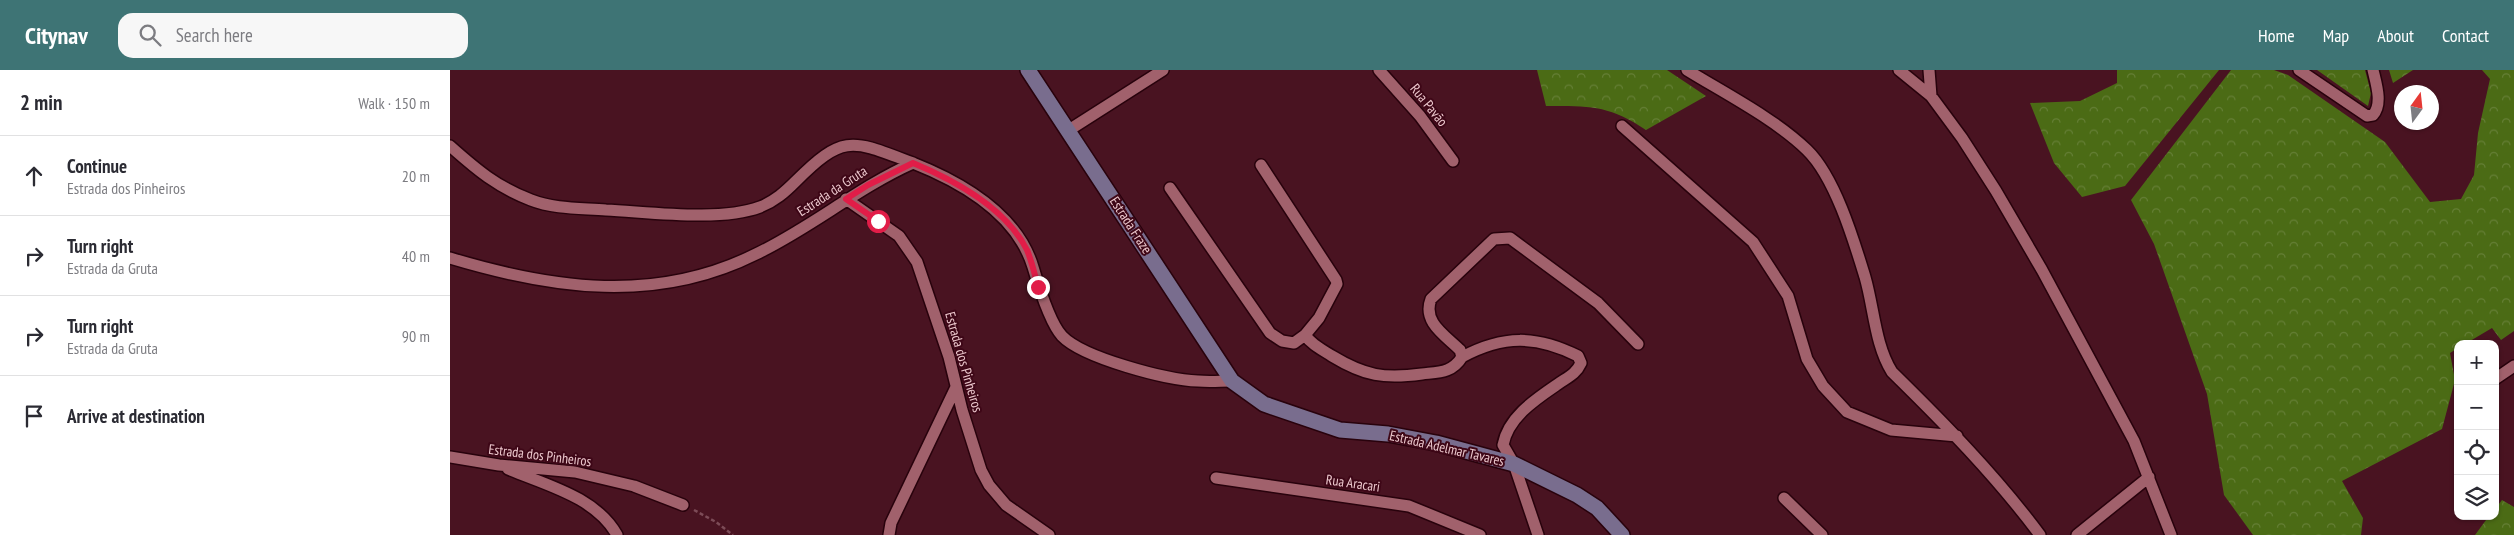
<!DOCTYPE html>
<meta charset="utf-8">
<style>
:root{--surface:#fff;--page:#f7f7f7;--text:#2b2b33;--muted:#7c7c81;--line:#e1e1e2;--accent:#3e7475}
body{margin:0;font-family:"PT Sans Narrow",sans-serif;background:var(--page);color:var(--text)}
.controls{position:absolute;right:15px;bottom:15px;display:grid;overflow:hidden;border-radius:10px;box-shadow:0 1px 4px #0004}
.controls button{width:45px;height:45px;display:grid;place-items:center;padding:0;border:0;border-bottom:1px solid var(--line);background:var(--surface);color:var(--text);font:25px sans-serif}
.compass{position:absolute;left:1944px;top:15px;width:45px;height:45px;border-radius:50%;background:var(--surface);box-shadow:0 1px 4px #0004;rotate:15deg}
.stop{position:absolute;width:15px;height:15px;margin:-11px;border:4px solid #e11d48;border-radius:50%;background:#fff}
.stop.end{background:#e11d48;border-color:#fff;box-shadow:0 1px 5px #0008}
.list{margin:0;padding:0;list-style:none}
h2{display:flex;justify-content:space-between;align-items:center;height:65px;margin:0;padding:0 20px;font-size:21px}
h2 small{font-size:16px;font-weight:400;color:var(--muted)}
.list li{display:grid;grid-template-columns:32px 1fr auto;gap:15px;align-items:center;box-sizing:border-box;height:80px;padding:0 20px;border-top:1px solid var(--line)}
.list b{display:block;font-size:19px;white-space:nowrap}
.list p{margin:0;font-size:16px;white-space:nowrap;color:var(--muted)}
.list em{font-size:16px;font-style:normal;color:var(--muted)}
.icon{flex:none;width:28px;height:28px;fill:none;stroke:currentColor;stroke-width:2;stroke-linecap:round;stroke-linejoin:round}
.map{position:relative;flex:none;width:2064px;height:465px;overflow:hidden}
header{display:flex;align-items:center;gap:30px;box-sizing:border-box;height:70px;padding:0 25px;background:var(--accent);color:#fff}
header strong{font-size:24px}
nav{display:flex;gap:28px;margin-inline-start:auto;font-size:18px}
.search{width:350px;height:45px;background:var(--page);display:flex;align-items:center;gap:12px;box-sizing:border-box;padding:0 18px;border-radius:15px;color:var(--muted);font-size:19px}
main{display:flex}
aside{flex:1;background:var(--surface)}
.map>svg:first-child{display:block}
</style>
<header>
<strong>Citynav</strong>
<div class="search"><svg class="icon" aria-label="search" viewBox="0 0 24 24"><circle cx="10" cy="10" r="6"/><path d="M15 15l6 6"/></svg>Search here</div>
<nav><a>Home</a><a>Map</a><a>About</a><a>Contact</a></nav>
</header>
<main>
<aside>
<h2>2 min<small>Walk · 150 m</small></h2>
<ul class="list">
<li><svg class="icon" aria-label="ahead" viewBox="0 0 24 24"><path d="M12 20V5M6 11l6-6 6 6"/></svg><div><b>Continue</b><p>Estrada dos Pinheiros</p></div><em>20 m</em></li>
<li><svg class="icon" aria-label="right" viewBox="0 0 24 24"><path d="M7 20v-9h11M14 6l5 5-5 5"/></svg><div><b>Turn right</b><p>Estrada da Gruta</p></div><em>40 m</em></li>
<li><svg class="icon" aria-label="right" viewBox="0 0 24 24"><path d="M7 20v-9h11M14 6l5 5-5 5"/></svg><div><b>Turn right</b><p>Estrada da Gruta</p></div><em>90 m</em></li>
<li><svg class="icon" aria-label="arrive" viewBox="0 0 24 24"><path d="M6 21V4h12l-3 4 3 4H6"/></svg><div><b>Arrive at destination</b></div></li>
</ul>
</aside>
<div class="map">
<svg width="2064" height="465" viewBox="0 0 2064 465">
<defs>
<pattern id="forest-crowns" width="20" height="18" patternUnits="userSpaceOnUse" patternTransform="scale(1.25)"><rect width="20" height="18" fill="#4b6b15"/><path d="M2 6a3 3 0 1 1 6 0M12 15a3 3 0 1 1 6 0" fill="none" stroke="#657f36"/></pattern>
</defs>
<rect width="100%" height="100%" fill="#491321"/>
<!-- forest -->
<path fill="url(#forest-crowns)" d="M1087 0H1217L1256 26 1196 60C1159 35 1140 36 1096 36Z
M1667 0H1769L1675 116 1632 127 1604 93 1580 33 1630 31 1667 13Z
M1781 0H1824L1838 5 1935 72 1980 132 2011 129 2024 105 2028 63 2040 9 2032 0H2064V261L2051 270 2042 258 2015 274H2008V278L2000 283 2005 310 1992 359 1892 411 1913 448 1911 465H1803L1774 425 1757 324 1704 174 1681 130Z
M1867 0H1915L1921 23 1918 36Z
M1939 0H1963L1943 13Z
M2052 430 2064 437V465H2025L2039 446H2045V439Z"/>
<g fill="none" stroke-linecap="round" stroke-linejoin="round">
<!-- street casing -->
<g stroke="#28020c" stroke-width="14">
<path id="street" d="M929 0 970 46 1003 91
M1237 0C1276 24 1325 49 1357 80 1385 107 1404 171 1415 207 1424 238 1425 275 1442 302 1494 353 1546 406 1590 465
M1449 0 1481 26 1512 68 1546 121 1592 200 1684 371 1721 465
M1479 0 1481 26
M1849 0 1917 46 1923 45C1933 34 1926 13 1923 0
M1172 56 1303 172 1338 226 1357 289 1373 316 1397 342 1441 360 1507 366
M619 60 713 0
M0 76C27 100 47 117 81 130 104 139 131 138 156 140 199 142 270 152 310 137 325 131 335 122 346 111 394 63 402 70 463 93
M811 95 886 210 887 214 869 248 855 265
M720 118 820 263 832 271 844 273 855 265C862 275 871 279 882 286 915 306 934 309 972 304 989 302 1002 303 1012 287L1010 280C995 265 972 252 981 229L1044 169 1060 168 1148 233 1188 274
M396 129 449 166 467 192 499 287 512 340 531 400 539 415 556 435 599 465
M0 188C103 219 206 234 306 184 361 158 407 118 463 93 511 112 567 144 583 197 588 214 600 253 612 266 633 288 717 310 748 311 759 312 771 311 782 311
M1012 287C1053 265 1086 265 1128 286L1131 293C1126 304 1118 307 1108 314 1086 329 1058 347 1053 375L1064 394 1088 465
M2045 309 2064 296
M0 387 49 395 125 402 184 416 233 435
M58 399C96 415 146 427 167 465
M766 408 959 436 1030 465
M1334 428 1372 465
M439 465 441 453 506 317
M1627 465 1699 407"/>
</g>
<!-- secondary casing -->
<g stroke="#28020c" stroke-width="18">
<path id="secondary" d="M578 0 782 311 814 334 890 360 938 364 986 373 1064 394 1127 425 1147 438 1172 465"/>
</g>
<!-- path -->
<path stroke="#7c4b57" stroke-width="2.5" stroke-dasharray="4 2.5" stroke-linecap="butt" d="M244 440 266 452 283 465"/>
<!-- street -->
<use href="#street" stroke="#a1616c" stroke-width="11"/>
<!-- secondary -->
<use href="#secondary" stroke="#796d8e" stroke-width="15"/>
</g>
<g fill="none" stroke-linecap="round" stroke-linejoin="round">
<!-- route -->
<path stroke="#e11d48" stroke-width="6" d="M428 151 396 129 418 115 463 93C504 110 556 138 577 180 582 192 585 205 588 217"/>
</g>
<g text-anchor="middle" stroke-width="4" stroke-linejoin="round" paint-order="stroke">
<!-- street labels -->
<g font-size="14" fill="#eecacf" stroke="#3e0717">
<text transform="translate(979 35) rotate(51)" y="5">Rua Pavão</text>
<text transform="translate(382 121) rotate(-33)" y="5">Estrada da Gruta</text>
<text transform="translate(681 155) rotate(57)" y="5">Estrada Fraze</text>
<text transform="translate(514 292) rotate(74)" y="5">Estrada dos Pinheiros</text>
<text transform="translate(997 378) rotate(13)" y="5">Estrada Adelmar Tavares</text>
<text transform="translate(90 385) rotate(7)" y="5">Estrada dos Pinheiros</text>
<text transform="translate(903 413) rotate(8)" y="5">Rua Aracari</text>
</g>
</g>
</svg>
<div class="controls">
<button>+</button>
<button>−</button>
<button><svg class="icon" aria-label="locate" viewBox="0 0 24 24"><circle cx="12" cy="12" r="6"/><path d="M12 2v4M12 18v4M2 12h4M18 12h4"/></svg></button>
<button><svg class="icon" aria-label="layers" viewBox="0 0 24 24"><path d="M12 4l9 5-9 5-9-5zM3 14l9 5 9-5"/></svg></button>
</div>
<svg class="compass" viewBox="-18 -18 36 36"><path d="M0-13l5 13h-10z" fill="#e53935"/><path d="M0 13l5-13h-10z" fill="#7c7c81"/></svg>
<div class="stop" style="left:428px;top:151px"></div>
<div class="stop end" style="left:588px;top:217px"></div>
</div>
</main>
